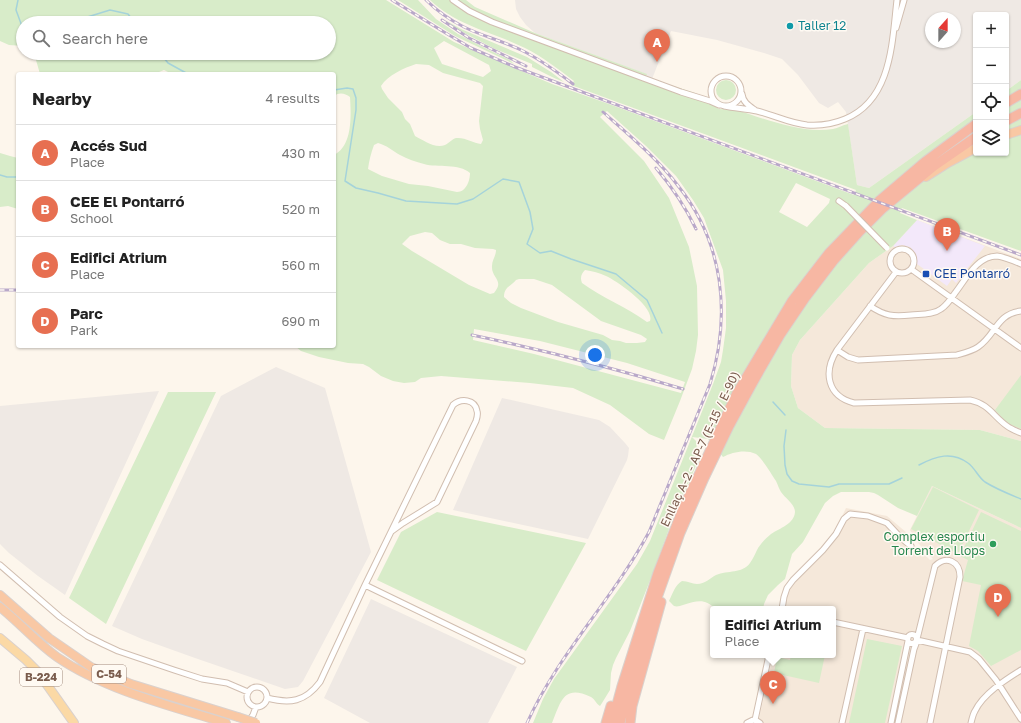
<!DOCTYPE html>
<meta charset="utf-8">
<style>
:root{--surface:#fff;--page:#f6f6f6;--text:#222;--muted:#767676;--line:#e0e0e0;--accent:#e76f51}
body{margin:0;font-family:"Golos Text",sans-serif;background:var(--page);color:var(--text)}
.controls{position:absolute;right:12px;top:12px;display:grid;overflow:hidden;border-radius:4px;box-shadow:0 1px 3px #0004}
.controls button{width:36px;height:36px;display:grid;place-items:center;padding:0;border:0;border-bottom:1px solid var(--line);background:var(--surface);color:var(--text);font:20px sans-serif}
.compass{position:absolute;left:925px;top:12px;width:36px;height:36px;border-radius:50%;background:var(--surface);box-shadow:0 1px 3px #0004;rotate:21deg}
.you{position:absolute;left:595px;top:355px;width:14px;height:14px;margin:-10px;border:3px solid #fff;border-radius:50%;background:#1a73e8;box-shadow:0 0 0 6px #1a73e833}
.badge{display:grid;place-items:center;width:26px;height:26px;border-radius:50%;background:var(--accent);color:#fff;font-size:13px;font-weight:700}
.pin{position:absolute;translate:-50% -33px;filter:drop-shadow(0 1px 2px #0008)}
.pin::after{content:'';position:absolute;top:21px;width:14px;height:12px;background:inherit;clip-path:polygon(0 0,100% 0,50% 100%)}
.popup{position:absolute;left:710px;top:606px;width:126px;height:52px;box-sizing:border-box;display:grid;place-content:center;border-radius:4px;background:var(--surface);filter:drop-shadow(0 1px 3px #0005);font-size:13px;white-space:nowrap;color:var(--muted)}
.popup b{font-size:15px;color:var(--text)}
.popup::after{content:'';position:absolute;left:50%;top:100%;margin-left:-8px;border:8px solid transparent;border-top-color:var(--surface)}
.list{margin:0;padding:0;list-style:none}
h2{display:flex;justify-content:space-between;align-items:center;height:52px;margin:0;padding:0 16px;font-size:17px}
h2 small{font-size:13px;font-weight:400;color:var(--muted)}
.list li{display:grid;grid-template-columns:26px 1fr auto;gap:12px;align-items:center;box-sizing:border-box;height:56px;padding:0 16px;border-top:1px solid var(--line)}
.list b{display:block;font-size:15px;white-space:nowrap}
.list p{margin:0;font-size:13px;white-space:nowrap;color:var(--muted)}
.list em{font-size:13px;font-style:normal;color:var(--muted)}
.icon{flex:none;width:22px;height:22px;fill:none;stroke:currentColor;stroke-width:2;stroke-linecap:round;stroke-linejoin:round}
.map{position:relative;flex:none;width:1021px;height:723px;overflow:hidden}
.search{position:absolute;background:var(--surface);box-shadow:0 1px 3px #0004;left:16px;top:16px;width:320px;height:44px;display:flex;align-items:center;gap:10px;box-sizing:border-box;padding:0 14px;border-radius:22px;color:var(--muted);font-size:15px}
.panel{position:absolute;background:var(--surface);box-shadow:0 1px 3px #0004;left:16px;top:72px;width:320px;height:276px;border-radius:4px}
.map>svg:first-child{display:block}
</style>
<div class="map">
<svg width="1021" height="723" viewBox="0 0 1021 723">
<rect width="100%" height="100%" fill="#fdf6ec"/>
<!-- residential -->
<path fill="#f5e8da" d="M917 220 1021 259V441L980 430 825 428 798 408 791 386 792 355 800 340 869 263 893 246Z
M932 486 1021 528V723H758L773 655H833V609H781L784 588 792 577 816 556 835 531 846 508 887 516 907 533 909 541 912 545 918 548 930 560 933 559 919 544 910 530Z"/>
<!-- industrial -->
<path fill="#efe9e4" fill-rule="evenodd" d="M515 0H1021V80L1006 91V15H976V112L869 188 857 185 846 112 838 102 828 108 819 103 798 75 782 59 764 53 717 40 671 31 652 79 646 76V74L535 33 526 25 520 17 516 9ZM931 18H955V42H931Z
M276 367 325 388 371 552 303 681 298 687 285 689 195 658 142 639 112 626 221 396Z
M159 391 65 595 38 576 9 553 0 544V406Z
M502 398 599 420 610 427 625 443 629 448 628 456 627 460 588 539 453 510Z
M371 599 517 667 488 723H370L324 698Z"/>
<!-- education -->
<path fill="#f3e8fa" d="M917 220 985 246 956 283 952 279 947 286 917 264 916 254 910 247 902 245 895 247 893 246Z"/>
<!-- green -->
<path fill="#d8ecc9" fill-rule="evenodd" d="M0 0H386L454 42 552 84 609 104 854 195 856 190 571 85 574 81C558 69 543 57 525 48 493 32 457 26 430 0H466L475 7 535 33 647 74 646 76 652 79 695 93 719 109 732 110H736C766 119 801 134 833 129 838 128 843 125 848 124L857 185 869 188 976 112V153H1006V91L1021 80V251L902 208 900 213 917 220 893 246 869 263 800 340 792 355 791 386 798 408 825 428 980 430 1021 441V528L932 486 917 516 898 508 878 495 874 493 869 492H841L833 496 825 503 803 542 792 554 785 579 778 585 768 595 764 604 763 609H715C705 598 697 601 683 605 680 606 677 607 674 606 673 605 670 602 669 601 673 593 675 585 682 581 688 581 692 584 697 584 705 584 710 578 716 575 728 570 742 574 750 563 753 559 755 554 757 550 760 544 766 538 771 534 780 528 794 524 795 512 795 504 785 498 781 492 779 489 778 485 776 481 772 475 762 458 756 454 746 449 732 452 723 457L708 439 692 437 696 441 698 459 695 468 676 510 651 578 630 631 616 658 613 665 611 673 610 690 602 703 600 706C596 704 595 699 591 697 563 684 561 702 552 723H533L543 699 554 679 637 564 650 541 713 384 721 362 723 350 726 328V301L723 270 704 218 693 200 676 176 646 146 607 111 600 117 644 161 669 198 689 247 697 286 698 335 696 351 692 369 680 401 664 440 649 434 610 405 573 388 530 383 441 376 421 378 415 382 404 383 393 381 381 376 369 367 363 364 348 363 319 357 301 351 295 346H334V155C353 145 351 115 350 97 345 93 339 92 334 96V74H172L164 70 154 74H40L34 53H329V23H23V46L9 45 0 41ZM444 41 489 65 491 71 483 77 442 64 434 48ZM416 64 429 65 443 73 480 83 483 86 479 121 480 129 483 140 481 144C473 143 465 137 456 138 452 139 449 143 445 145 435 149 423 140 415 136L410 124 405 119 402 112 388 98 382 89 381 86C388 75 404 68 416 64ZM378 143C386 145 393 151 400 155 407 159 416 162 424 164 438 168 459 163 470 173 470 181 466 192 457 192L428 186 409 184 382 176 368 169C369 161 371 153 374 145ZM796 183 830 199 829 203 807 227 779 212ZM425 232 432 233 440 240 450 244H461L475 248 493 249 496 250C496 256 492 260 492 266 491 278 505 280 494 293L490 294 469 285 412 251 402 244 410 236ZM585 270C592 271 600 273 606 276 617 281 655 307 650 321L647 322C627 307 602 298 582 283 580 278 581 274 585 270ZM519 279H534L552 285 601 321 641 335 647 339 645 342 637 343H626L620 341 612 340 603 335 558 322 521 308 511 303 504 297C504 286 512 286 516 280ZM474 329 540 341 627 363 685 382 681 393 534 354 473 340Z
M398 0H418L436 19 458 34 487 49 510 60 514 64 455 36Z
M445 20 461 29 527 57 551 72 564 82C553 78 543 72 532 67V64L495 49 470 36 455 28Z
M716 90a10 10 0 1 1 20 0a10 10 0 1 1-20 0Z
M0 153 10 156 18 158V209L8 206 0 207Z
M1021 375V429L1007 423 995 410Z
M168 392H216L106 624 69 598Z
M933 487 979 510 958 554 911 529Z
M437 512 586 543 526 651 377 580 401 532Z
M981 512 1021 531V650L991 666 978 651 969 646 981 585 962 581 968 560 960 556Z
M867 639 902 646 885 723H849Z
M791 655H825L819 683 774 673 777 657 790 660Z"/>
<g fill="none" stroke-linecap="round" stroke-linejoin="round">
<!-- stream -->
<path stroke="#a5d3da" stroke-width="1.5" d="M18 0 16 10 23 29
M68 23 110 10 128 14 135 23
M160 53 168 63 188 74
M334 90 347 88 353 89 356 98V110L345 181 356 188 378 193 406 201 457 204 473 199 503 179 519 182 530 212 533 229 527 244 540 253 551 251 571 259 616 274 647 300 662 333
M0 175 7 177H18
M773 402 785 415
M786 430 784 446 785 465 787 474 792 481 799 484 829 487 839 484H889L902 478
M919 465C936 456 952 451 968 463 975 468 978 477 985 482 996 489 1009 494 1021 499"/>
<!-- minor casing -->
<g stroke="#d1beb0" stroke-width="7">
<path id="minor" d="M453 0 469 11 492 22 681 92 710 101 719 105
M896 28 904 0
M711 91a15 15 0 1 1 30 0a15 15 0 1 1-30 0Z
M742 94C743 102 748 105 755 110
M724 106C735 108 746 109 757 111 774 115 789 123 807 125 820 126 833 124 845 119 892 100 892 42 897 0
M839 201 846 206
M890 261a12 12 0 1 1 24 0a12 12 0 1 1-24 0Z
M911 269 1021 348
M896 272 837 350C823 372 827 396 854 403L970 400C989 404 993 416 1007 426 1011 429 1016 431 1021 433
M870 306C885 316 893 317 911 315 921 314 933 315 941 309 947 305 951 299 955 293 966 279 977 256 997 256 1005 257 1014 261 1021 264
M837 350 848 357 858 360 957 355C964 353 972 351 978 347 996 335 996 314 1021 311
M0 565 60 617 87 636 103 644 118 651 174 670 202 679 227 683 248 692
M365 585 522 661
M782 609 784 597 787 588 793 580 823 550 836 534 844 519 850 514 868 516 887 523 900 537 911 546
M833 622 908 638
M907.5 639a4.5 4.5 0 1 1 9 0a4.5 4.5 0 1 1-9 0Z
M917 639 935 566C946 555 960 561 960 577L930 723
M917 640 970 652 979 659 996 680 1021 719
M247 697a10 10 0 1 1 20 0a10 10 0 1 1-20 0Z
M267 698C290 704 305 702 320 682L365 585 453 405C461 398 475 399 477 411 478 414 477 418 476 421L437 502 403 523 392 531
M755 720 769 655
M248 722 253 715 256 707
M747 723 753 720 757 721 760 723
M842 723 863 629
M891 723 908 641
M898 723 914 649 917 641
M971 723C972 719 973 714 975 711 983 694 1005 680 1021 670"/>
</g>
<!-- primary casing -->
<g stroke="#dad1cd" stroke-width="10">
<path id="primary" d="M0 638 26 660 38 672 74 723"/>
</g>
<!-- trunk casing -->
<g stroke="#dad1cd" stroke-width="10">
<path id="trunk" d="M1006 135 1021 130
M926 177 948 163 976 148
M0 595 49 638 91 667 131 684 238 717
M0 607C20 623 36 642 57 657 105 690 171 706 226 723"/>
</g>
<!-- motorway casing -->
<g stroke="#dad1cd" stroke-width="11">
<path id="motorway" d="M1006 103 1021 94
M1006 121 1021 113
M606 723 611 706
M612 723 622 686 658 573 682 511 737 393 792 301 829 253 879 201 926 161 976 124
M620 723 629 688 647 626 680 533 704 478 729 426 753 382 780 335 805 298 834 260 860 231 882 209 934 166 976 137
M630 723 632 706 661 602"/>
</g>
<!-- minor -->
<use href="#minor" stroke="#fff" stroke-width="5"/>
<!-- primary -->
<use href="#primary" stroke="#fbd9a5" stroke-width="8"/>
<!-- trunk -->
<use href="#trunk" stroke="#f9c8a4" stroke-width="8"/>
<!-- motorway -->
<use href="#motorway" stroke="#f7b7a3" stroke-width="9"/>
<!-- rail casing -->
<g stroke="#b9a8c9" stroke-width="3">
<path id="rail" d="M392 0 444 32 471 48 515 67 1021 255
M426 0C437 11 450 20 464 27 482 36 503 41 521 50 540 59 556 71 573 84
M442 20 469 38 526 66
M656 168C672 187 685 206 696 229
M0 290H18
M472 335C543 350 613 368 683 389
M527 723C558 654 613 599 649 532L710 384C731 316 724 244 679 187 659 160 629 135 603 112"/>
</g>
<!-- rail -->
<use href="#rail" stroke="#fffaf3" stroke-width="1.5" stroke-dasharray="4.5" stroke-linecap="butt"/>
<!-- minor-bridge casing -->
<g stroke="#d1beb0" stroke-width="7" stroke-linecap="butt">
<path id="minor-bridge" d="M846 206 887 248"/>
</g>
<!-- trunk-bridge casing -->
<g stroke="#dad1cd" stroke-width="10" stroke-linecap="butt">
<path id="trunk-bridge" d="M238 717 256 723"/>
</g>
<!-- minor-bridge -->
<use href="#minor-bridge" stroke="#fff" stroke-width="5"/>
<!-- trunk-bridge -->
<use href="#trunk-bridge" stroke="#f9c8a4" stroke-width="8"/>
</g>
<!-- markers -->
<circle fill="#0f9aa8" stroke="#fffaf3" stroke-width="1.5" cx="790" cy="26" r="4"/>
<rect fill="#1a4fb4" stroke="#fffaf3" stroke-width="1.5" x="922" y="270" width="8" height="8" rx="2"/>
<circle fill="#2e9e5b" stroke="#fffaf3" stroke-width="1.5" cx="993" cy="544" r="4"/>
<g text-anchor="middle" stroke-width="3" stroke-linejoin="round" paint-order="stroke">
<!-- shield labels -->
<g fill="#fffaf3" stroke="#a28b7f" stroke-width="1">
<rect x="92" y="665" width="34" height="18" rx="3"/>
<rect x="20" y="668" width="42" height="18" rx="3"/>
</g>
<g font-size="11" font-weight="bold" fill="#7a5c4d">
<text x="109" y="678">C-54</text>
<text x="41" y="681">B-224</text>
</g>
<!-- culture labels -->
<g font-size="12" fill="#0d838f" stroke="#fffaf3" text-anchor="start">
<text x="798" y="30">Taller 12</text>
</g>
<!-- transit labels -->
<g font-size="12" fill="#164399" stroke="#fffaf3" text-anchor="start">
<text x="934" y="278">CEE Pontarró</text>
</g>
<!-- street labels -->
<g font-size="12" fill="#7a5c4d" stroke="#fffaf3">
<text transform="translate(700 449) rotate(-65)" y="4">Enllaç A-2 - AP-7 (E-15 / E-90)</text>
</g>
<!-- leisure labels -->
<g font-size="12" fill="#27864d" stroke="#fffaf3" text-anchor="end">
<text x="985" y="541">Complex esportiu<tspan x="985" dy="14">Torrent de Llops</tspan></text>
</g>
</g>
</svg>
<div class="controls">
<button>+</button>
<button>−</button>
<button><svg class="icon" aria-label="locate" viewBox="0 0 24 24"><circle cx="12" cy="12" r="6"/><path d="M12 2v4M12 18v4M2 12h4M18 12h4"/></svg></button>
<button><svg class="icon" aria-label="layers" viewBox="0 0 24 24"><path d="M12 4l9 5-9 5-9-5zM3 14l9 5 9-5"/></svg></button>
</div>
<svg class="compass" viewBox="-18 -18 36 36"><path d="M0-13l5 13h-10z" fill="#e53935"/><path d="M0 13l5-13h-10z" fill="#767676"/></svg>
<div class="you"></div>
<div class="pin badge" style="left:657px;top:62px">A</div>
<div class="pin badge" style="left:947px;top:251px">B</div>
<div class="pin badge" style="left:773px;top:704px">C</div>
<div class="popup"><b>Edifici Atrium</b>Place</div>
<div class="pin badge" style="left:998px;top:617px">D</div>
<div class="search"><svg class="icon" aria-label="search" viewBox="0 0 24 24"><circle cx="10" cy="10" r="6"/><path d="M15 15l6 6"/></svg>Search here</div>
<section class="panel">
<h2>Nearby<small>4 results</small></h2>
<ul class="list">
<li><span class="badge">A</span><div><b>Accés Sud</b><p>Place</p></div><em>430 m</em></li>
<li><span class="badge">B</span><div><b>CEE El Pontarró</b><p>School</p></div><em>520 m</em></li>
<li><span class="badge">C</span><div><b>Edifici Atrium</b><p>Place</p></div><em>560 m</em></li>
<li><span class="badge">D</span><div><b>Parc</b><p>Park</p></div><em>690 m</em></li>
</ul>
</section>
</div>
